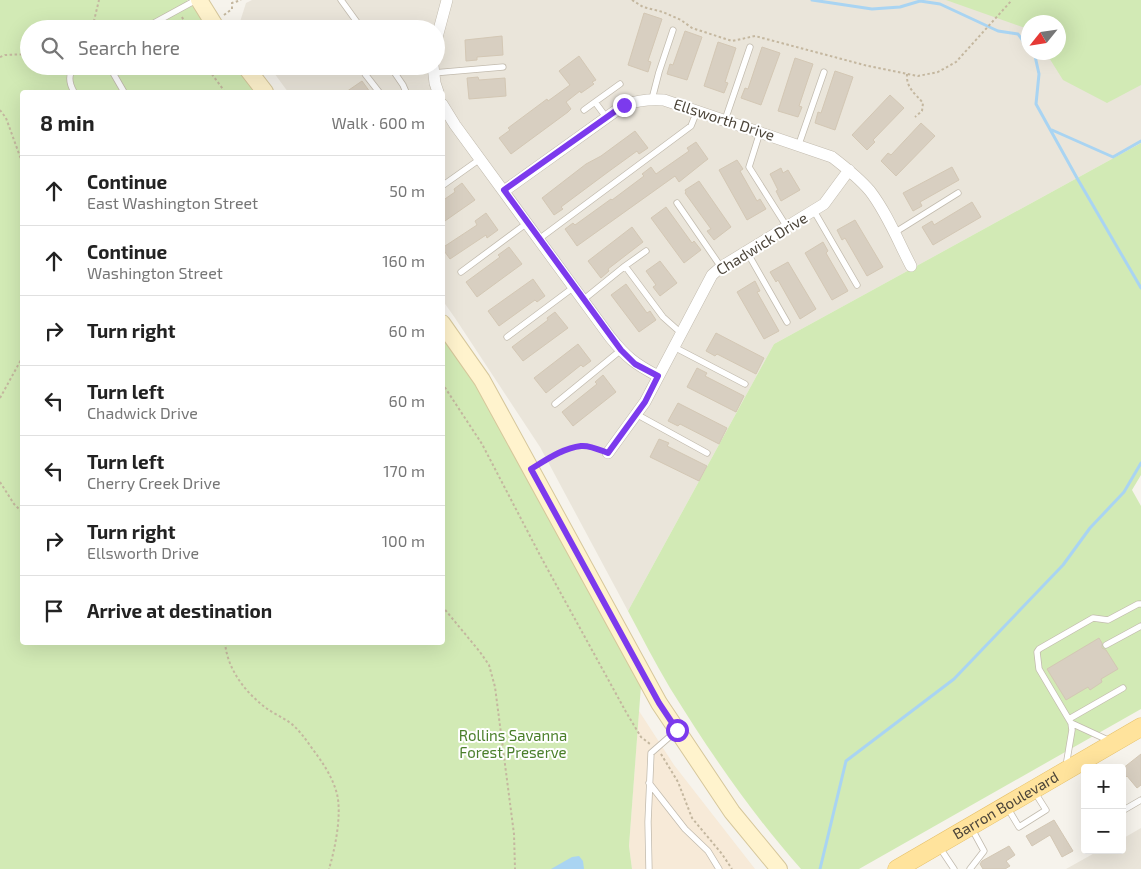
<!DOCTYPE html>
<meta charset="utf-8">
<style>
:root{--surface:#fff;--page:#f2f2f2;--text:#222;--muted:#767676;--line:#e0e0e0}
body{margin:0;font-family:"Exo 2",sans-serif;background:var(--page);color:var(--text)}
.controls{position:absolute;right:15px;bottom:15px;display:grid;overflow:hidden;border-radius:5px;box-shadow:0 5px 20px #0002}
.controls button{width:45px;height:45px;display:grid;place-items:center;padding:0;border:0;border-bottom:1px solid var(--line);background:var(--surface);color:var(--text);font:25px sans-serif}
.compass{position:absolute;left:1021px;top:15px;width:45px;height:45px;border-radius:50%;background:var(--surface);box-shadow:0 5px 20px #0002;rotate:240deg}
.stop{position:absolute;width:15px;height:15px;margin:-11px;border:4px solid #7c3aed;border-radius:50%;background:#fff}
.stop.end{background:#7c3aed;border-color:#fff;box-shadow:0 1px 5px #0008}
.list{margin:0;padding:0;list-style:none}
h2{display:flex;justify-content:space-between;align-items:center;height:65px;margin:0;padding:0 20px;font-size:21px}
h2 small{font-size:16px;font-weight:400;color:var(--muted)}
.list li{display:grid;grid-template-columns:32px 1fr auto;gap:15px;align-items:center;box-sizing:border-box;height:70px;padding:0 20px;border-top:1px solid var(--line)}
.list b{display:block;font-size:19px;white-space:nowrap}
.list p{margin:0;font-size:16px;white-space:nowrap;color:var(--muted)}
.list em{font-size:16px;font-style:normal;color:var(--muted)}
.icon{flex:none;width:28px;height:28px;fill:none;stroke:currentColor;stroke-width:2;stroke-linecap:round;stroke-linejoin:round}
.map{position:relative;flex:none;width:1141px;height:869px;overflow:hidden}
.search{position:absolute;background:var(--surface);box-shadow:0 5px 20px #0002;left:20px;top:20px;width:425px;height:55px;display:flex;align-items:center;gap:12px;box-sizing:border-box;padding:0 18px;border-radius:28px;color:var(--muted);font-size:19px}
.panel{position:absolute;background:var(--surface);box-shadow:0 5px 20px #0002;left:20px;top:90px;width:425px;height:555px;border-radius:5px}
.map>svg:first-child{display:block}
</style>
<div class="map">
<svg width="1141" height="869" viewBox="0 0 1141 869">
<rect width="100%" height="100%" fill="#f6f3ec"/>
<!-- residential -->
<path fill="#eae5da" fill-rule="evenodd" d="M252 0H1141V143L774 344 628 611 540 447 455 318 443 301 442 92H288L269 66H436V29H242L239 25 246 3ZM1028 22H1058V52H1028Z
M1141 828V869H1066L1100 850H1122V839Z"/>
<!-- commercial -->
<path fill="#f7ead8" d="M639 711 674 765 755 869H632L629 846Z"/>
<!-- green -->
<path fill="#d2eab5" d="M0 0H187L200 15 216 29H29V66H245L265 92H22V642H442L443 323 642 672 629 846 632 869H0Z
M946 0H1141V85L1107 103 1063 80 1046 53 1058 52V22H1028V29Z
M1141 143V475L1132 490 1141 506V709L859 869H801C752 814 709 751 670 688 655 663 642 637 628 611L774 344Z"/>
<!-- water -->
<path fill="#a9d4f2" d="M579 856 583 861 584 869H551L572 857Z"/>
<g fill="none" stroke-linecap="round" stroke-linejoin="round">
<!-- stream -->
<path stroke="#a9d4f2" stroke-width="3" d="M812 0 872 9 900 7 920 1 940 4 998 31 1018 34 1028 48
M1032 52 1035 56 1039 74 1036 104 1077 178 1141 288
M1052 130 1113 157 1141 141
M820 869 846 761 954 679 1063 565 1090 528 1124 492 1141 463"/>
</g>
<!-- building -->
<path fill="#d8cfc1" stroke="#d3c7b4" d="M644 13 662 19 648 61 651 62 648 72 628 65Z
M685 31 702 37 687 80 667 74 670 64 673 65Z
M502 36 503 55 477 57V60L466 61 465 40Z
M718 42 736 48 725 82 728 83 724 93 704 86Z
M762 47 780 53 761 105 741 98 745 88 748 89Z
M579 56 596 80 592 82 594 84 581 93 580 91 566 102 571 109 568 112 511 154 499 138 510 130 508 128 547 99 548 101 570 85 559 71Z
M795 58 813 64 799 106 802 107 798 117 778 111Z
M835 71 853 77 835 130 815 123 818 112 821 113Z
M478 77 479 80 505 78 506 96 469 99 467 78Z
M362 81 370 92H346Z
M890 95 904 108 873 140 875 142 867 150 852 135Z
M921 123 935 136 896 176 881 161 888 153 891 155Z
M635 131 648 148 639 154 637 151 608 172 561 207 563 209 554 215 542 198 586 164 601 156Z
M696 142 708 159 704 162 679 182 675 176 577 246 565 229 573 223 575 225 611 199 612 200 644 176 642 174 651 167 656 174 689 151 687 148Z
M737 160 743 169 740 171 757 201 760 199 766 209 747 220 719 170Z
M952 167 959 180 920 202 922 206 913 211 903 193Z
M781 168 783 173 788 170 800 190 781 201 776 191 778 190 770 174Z
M699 181 731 227 714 240 707 231 711 229 685 193 686 192 685 190Z
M462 183 475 200 442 223V201L455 192 454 189Z
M972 202 981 217 933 245 922 227 932 221 934 225Z
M666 207 692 243 694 241 701 250 684 263 651 218Z
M486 213 498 230 487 238 486 235 450 259 442 248 477 225 475 221Z
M855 220 883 267 867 276 845 238 842 240 837 230Z
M632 227 643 242 608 269 609 271 601 278 588 261Z
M823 242 828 251 826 253 848 291 832 300 805 253Z
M509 247 522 264 477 297 466 282 500 257 498 255Z
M660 261 677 283 660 296 653 287 656 285 646 271Z
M788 262 816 309 800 319 778 280 776 282 770 272Z
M533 279 545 296 537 302 535 300 499 326 488 311Z
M755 281 760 291 757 292 779 331 764 339 737 292Z
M626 284 647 313 650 311 656 320 639 332 611 295Z
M555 312 568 328 523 361 512 347 548 320 547 318Z
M716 333 764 358 756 374 717 354 715 356 706 351Z
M578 344 591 361 583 367 581 365 546 393 534 378Z
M697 368 707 373 705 376 744 396 736 412 687 387Z
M603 375 616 392 573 426 562 412 597 384 595 382Z
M678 403 727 428 719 444 680 424 678 426 668 421Z
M659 439 669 443 667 446 707 466 699 481 650 457Z
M1099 638 1102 643V648L1106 650 1118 669 1101 679 1102 682 1090 690 1088 687 1066 700 1047 669Z
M1141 754V785L1137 788 1127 776 1125 778 1122 773V769Z
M1054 820 1073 851 1062 857 1050 835 1032 846 1026 836Z
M1009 846 1015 855 1006 861 1010 866 1005 869H983L980 864 982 861Z"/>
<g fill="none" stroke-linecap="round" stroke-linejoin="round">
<!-- lane casing -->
<g stroke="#c2bbae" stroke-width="7">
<path id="lane" d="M341 0 362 29
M143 29 196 0
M109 66 124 92
M376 66 365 74 379 92
M390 66 403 85 406 92
M433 73 503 67
M74 92C69 83 67 74 76 66
M652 99 659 72 673 30
M584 110 595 102
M606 117 595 102 620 84
M725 120 750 47
M760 132 749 167 787 227
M799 144 824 72
M442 186 480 159
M677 203 721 267
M814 211 857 285
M894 233 958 193
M539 239 691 126 697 111
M747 252 787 322
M625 266 646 251
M461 272 527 223
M583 300 625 266 663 317 681 333
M507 337 574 287
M674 347 745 384
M555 404 621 350
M636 414 707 453
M1106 645 1141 626
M1069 719 1123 688
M1071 723 1110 741
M1066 766 1072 730 1071 723 1039 669 1037 652 1039 649 1093 618 1108 620 1138 604H1141
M649 783 685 829 708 851 719 869
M1007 807 1019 827 1046 810 1034 791
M1122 811 1141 800
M940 848 954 869
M649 869 648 822 651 753 675 732
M970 869 984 851 972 829"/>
</g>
<!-- street casing -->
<g stroke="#c2bbae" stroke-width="12">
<path id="street" d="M436 41 447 0
M433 66 435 83 438 92
M442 104 455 125 610 337C626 357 635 364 658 376
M504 191 624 105C638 100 650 99 664 100L832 157C845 167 859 178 870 191 887 213 898 241 911 266
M608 453 645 402 712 275 721 267 824 204 849 170"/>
</g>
<!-- secondary casing -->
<g stroke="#d6c79b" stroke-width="18">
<path id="secondary" d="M199 0 217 29
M245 66 265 92
M442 323 482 380 659 703 732 812 779 869"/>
</g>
<!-- primary casing -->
<g stroke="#e6c16a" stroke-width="19">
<g id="primary">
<path id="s1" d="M897 869 1141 727"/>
</g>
</g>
<!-- path -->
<path stroke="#c4b79f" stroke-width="2" stroke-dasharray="2.5 2.5" stroke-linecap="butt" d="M632 0 643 7 663 12 681 20 692 28 732 41 755 36 868 66 918 76 938 72 956 62 1012 0
M224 15 232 9V3L241 0
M182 17 186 25 185 29
M186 25 195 29
M88 29 93 25 99 0
M0 57 5 55 29 54
M206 66 225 92
M907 74C906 88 915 93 923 103L922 111 915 117
M0 110 6 118 22 162
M442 383 482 444 542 559 626 712 641 737 650 744
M0 398 22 358
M543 462C561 452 578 442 599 450
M0 482 14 504 22 512
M442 606 480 652 489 665 495 687 514 834 515 869
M225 642C227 669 245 692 266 708 273 713 282 717 289 722 299 729 306 740 314 751 323 763 333 778 337 794 342 815 335 849 329 869
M661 754 678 782 692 818 722 854 732 869"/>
<!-- lane -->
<use href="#lane" stroke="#fff" stroke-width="5.5"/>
<!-- street -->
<use href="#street" stroke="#fff" stroke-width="11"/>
<!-- secondary -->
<use href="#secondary" stroke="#fff3cd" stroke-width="16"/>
<!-- primary -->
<use href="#primary" stroke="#ffe39c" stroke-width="18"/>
</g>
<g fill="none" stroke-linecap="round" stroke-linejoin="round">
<!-- route -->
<path stroke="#7c3aed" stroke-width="6" d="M624 105 504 190 621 350 635 364 658 376 645 402 608 453C600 450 590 445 581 446 563 448 546 460 531 469L659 703 677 730"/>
</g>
<g text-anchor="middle" stroke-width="4" stroke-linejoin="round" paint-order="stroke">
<!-- street labels -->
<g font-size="15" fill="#4b4439" stroke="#fff">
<text transform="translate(724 120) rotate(18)" y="5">Ellsworth Drive</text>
<text transform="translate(762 244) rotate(-32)" y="5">Chadwick Drive</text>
<text dy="5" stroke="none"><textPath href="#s1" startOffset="126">Barron Boulevard</textPath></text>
</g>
<!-- park labels -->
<g font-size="15" fill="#4a7f2a" stroke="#fff">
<text x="513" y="741">Rollins Savanna<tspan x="513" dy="17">Forest Preserve</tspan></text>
</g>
</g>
</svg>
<div class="controls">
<button>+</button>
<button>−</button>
</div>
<svg class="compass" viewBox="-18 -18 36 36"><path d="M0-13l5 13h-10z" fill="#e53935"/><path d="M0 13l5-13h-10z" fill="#767676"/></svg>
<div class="stop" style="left:677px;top:730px"></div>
<div class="stop end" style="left:624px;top:105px"></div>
<div class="search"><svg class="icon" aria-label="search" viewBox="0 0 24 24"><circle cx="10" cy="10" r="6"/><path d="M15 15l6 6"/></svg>Search here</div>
<section class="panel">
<h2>8 min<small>Walk · 600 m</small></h2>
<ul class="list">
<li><svg class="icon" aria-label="ahead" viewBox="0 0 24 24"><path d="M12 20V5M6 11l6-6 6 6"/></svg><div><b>Continue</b><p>East Washington Street</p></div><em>50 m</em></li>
<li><svg class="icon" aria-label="ahead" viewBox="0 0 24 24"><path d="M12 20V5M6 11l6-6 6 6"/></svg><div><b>Continue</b><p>Washington Street</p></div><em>160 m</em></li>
<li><svg class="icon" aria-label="right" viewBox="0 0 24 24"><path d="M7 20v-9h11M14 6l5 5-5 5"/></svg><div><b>Turn right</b></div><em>60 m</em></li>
<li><svg class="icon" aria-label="left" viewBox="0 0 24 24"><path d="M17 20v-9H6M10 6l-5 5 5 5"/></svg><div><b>Turn left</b><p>Chadwick Drive</p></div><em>60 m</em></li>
<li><svg class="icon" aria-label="left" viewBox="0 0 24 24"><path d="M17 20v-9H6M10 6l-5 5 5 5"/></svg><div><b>Turn left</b><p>Cherry Creek Drive</p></div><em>170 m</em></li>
<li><svg class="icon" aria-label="right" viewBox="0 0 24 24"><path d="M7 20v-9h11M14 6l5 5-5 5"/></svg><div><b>Turn right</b><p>Ellsworth Drive</p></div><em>100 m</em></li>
<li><svg class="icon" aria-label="arrive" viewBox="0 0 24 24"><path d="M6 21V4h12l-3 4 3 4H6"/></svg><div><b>Arrive at destination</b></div></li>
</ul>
</section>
</div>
